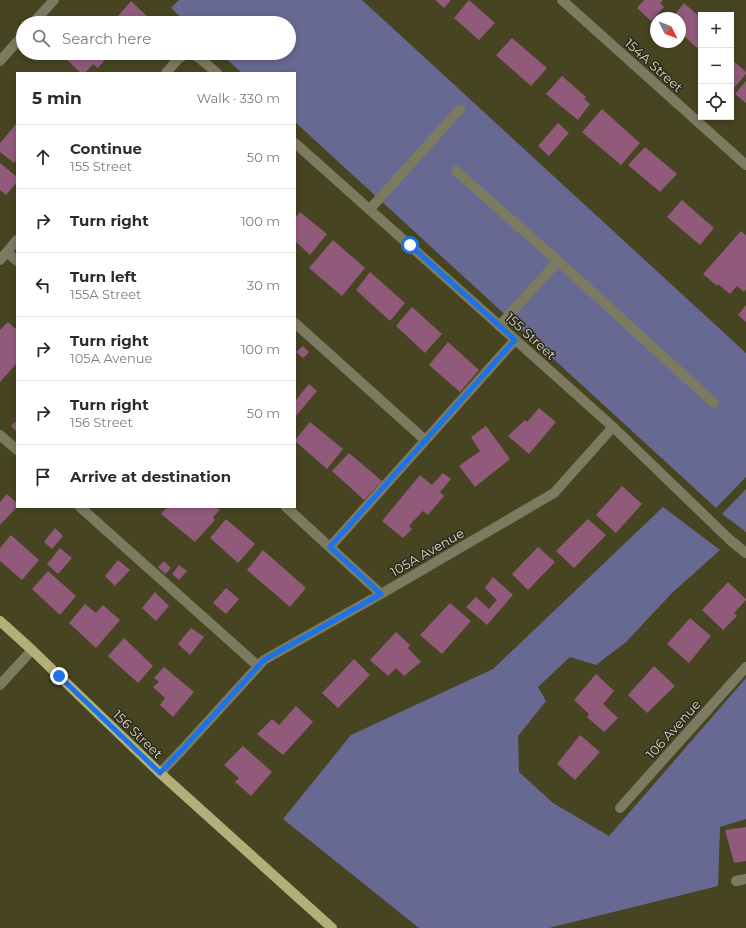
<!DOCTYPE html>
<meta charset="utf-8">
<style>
:root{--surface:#fff;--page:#f2f2f3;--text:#2b2b33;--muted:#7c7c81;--line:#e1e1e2}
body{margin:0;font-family:Montserrat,sans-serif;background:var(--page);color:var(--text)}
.controls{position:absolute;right:12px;top:12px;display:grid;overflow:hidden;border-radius:0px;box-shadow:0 2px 6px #0003}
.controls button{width:36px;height:36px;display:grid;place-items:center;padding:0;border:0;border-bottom:1px solid var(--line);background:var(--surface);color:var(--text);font:20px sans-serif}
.compass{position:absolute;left:650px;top:12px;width:36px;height:36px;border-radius:50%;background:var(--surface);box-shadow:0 2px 6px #0003;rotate:132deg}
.stop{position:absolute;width:12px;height:12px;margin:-9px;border:3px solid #1a73e8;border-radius:50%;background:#fff}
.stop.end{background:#1a73e8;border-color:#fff;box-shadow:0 1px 4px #0008}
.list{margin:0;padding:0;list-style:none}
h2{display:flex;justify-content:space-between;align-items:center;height:52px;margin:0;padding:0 16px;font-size:17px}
h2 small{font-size:13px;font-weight:400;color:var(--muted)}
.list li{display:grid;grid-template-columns:26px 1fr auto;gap:12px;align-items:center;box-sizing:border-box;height:64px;padding:0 16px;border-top:1px solid var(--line)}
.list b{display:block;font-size:15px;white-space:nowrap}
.list p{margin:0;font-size:13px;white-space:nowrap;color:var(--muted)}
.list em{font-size:13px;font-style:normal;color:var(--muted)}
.icon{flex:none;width:22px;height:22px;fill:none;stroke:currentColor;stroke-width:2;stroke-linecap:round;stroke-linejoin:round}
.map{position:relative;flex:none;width:746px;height:928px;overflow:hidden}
.search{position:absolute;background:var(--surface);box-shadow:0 2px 6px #0003;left:16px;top:16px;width:280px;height:44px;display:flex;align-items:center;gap:10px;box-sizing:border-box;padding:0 14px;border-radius:22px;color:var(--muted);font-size:15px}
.panel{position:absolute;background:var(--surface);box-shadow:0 2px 6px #0003;left:16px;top:72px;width:280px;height:436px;border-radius:0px}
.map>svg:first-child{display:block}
</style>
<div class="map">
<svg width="746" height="928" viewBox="0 0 746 928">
<rect width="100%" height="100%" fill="#474422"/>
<!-- green -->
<path fill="#686993" d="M179 0H362L746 353V477L716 508 295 122V73H242L220 53H289V23H187L171 8Z
M746 489V532L722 514Z
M663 507 720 550 672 593 626 642 596 665 570 657 538 687 546 701 518 736 519 772 553 803 609 836 746 678V819L720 827 718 886 549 928H419L283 819 351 735 493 669Z"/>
<!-- building -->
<path fill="#915a7b" d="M435 0H451L444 8Z
M469 0 495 23 479 40 454 18Z
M644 0H663L660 3 664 7 651 21 637 8Z
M131 1 149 18 144 23H112Z
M684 3 701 18V43L697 48 680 32V18H672Z
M512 38 547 68 531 86 496 55Z
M71 53H109L110 54 98 68 93 64 85 73H81L66 59Z
M731 59 746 72V74L733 89 731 88Z
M562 76 586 97 584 99 590 104 578 120 546 94Z
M746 81V103L735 94Z
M602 109 640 143 621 165 582 132Z
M17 123V159L14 163 0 152V143Z
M558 123 569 133 549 156 538 146Z
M645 147 677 174 660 192 628 165Z
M0 163 17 177V182L6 195 0 190Z
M682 200 714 228 700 245 667 217Z
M300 212 327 234 310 255 295 241V218Z
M741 231 746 235V289L744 292 737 286 730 294 718 284 717 286 703 274Z
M333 240 365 268 342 296 309 268Z
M370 272 405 303 390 321 356 290Z
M746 305V322L738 315Z
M412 307 442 334 425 353 396 326Z
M8 322 17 330V363L0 382V330Z
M448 342 479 370 460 392 429 365Z
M303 346 309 352 303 358 296 352Z
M309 384 317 391 295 417V399L296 400Z
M539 408 556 422 529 454 508 436 525 420 527 422Z
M17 420V429L16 431 11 426Z
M310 422 343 449 327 469 295 441V440Z
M486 426 510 459 475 487 459 466 480 451 471 437Z
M349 453 382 481 364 500 332 471Z
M443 473 451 479 440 492 444 496 428 515 423 511 409 526 412 529 403 538 382 521 420 475 432 485Z
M622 486 642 504 616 533 596 515Z
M7 494 17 503V507L0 525V502Z
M167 507H216L220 510 213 517 215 520 195 542 161 514Z
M226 519 255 544 238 563 210 538Z
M588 519 606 535 574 568 556 551Z
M55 528 63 536 52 549 44 542Z
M11 535 39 560 22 580 0 561V548Z
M538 547 555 562 528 590 512 574Z
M60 548 72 558 58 574 47 564Z
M263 550 306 588 290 607 247 570Z
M118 560 130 570 115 586 105 576Z
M164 561 171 568 165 574 158 567Z
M179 565 187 571 179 580 172 574Z
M48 571 76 596 60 615 32 589Z
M493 577 513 595 487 625 466 607 476 597 489 609 497 600 485 588Z
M728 582 746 599V600L734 613 737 616 723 630 702 610Z
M226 588 239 599 226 614 213 603Z
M155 592 169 606 156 621 142 608Z
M450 603 471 621 442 654 420 635Z
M85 604 96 613 103 605 120 620 96 648 69 623Z
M690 618 711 636 689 663 667 644Z
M191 628 204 637 190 655 178 644Z
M396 632 410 645 408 648 421 662 404 676 396 668 388 676 370 660Z
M124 638 153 666 138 683 108 656Z
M354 659 370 675 338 708 322 693Z
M654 666 675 686 647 713 628 695Z
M164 667 194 692 173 717 160 705 165 698 153 687 159 682 154 678Z
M596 674 614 691 603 704 618 718 604 732 587 717 589 714 574 700Z
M296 706 313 722 283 755 257 734 272 719 279 725Z
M580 735 600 752 575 780 557 764Z
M243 746 272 772 251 796 235 782 239 778 224 765Z
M746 827V861L734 863 725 830Z"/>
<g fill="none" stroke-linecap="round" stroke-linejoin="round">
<!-- minor -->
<path stroke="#7c7a60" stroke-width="10" d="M562 0 746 165
M33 23 54 0
M189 53 198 57 217 73
M0 61 23 35
M166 73 178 59 188 53
M295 143 613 427 730 540 746 553
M456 171 558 261 714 403
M370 209 460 109
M7 252 17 261
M0 260 17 240
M295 323 425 440
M499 326 558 261
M0 435 17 450
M80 507 258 666
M286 507 381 594
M330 547 515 340
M0 685 32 650
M160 773 182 750 264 660 381 594 554 493 613 427
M620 808 746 667
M736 881 746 879"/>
<!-- major -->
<path stroke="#b4af79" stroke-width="10" d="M0 621 32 650 160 773 332 928"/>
</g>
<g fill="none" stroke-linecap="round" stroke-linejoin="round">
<!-- route -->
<path stroke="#1a73e8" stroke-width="5" d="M59 676 160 773 182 750 264 660 381 594 330 547 515 340 410 245"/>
</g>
<g text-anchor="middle" stroke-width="3" stroke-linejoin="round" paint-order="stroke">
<!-- street labels -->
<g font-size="13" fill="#d9d8c5" stroke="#2b2a1b">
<text transform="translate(654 65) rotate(42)" y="5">154A Street</text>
<text transform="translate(531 336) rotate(42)" y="5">155 Street</text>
<text transform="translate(427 552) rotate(-30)" y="5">105A Avenue</text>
<text transform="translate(673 729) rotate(-48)" y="5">106 Avenue</text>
<text transform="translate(138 734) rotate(44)" y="5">156 Street</text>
</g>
</g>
</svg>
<div class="controls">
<button>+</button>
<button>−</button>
<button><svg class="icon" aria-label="locate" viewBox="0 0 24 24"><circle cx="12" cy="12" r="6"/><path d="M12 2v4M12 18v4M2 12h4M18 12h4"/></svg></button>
</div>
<svg class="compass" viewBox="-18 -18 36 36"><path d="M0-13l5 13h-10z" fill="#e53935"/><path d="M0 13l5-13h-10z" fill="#7c7c81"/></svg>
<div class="stop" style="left:410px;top:245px"></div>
<div class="stop end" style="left:59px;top:676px"></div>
<div class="search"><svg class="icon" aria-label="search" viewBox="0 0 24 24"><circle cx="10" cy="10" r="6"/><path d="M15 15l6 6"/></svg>Search here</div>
<section class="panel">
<h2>5 min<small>Walk · 330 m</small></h2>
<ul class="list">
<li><svg class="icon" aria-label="ahead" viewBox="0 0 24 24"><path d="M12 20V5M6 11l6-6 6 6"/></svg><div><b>Continue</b><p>155 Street</p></div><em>50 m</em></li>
<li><svg class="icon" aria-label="right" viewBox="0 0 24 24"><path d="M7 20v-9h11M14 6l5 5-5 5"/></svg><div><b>Turn right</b></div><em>100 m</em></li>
<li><svg class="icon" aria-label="left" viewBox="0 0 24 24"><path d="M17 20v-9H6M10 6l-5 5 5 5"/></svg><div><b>Turn left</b><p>155A Street</p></div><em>30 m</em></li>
<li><svg class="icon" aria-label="right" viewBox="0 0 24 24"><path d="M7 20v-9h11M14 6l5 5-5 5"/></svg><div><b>Turn right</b><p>105A Avenue</p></div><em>100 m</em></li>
<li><svg class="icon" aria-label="right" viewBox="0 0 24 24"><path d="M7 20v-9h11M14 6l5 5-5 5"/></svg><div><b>Turn right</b><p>156 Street</p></div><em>50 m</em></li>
<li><svg class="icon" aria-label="arrive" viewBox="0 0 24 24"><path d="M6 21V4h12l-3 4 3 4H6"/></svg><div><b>Arrive at destination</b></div></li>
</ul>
</section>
</div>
